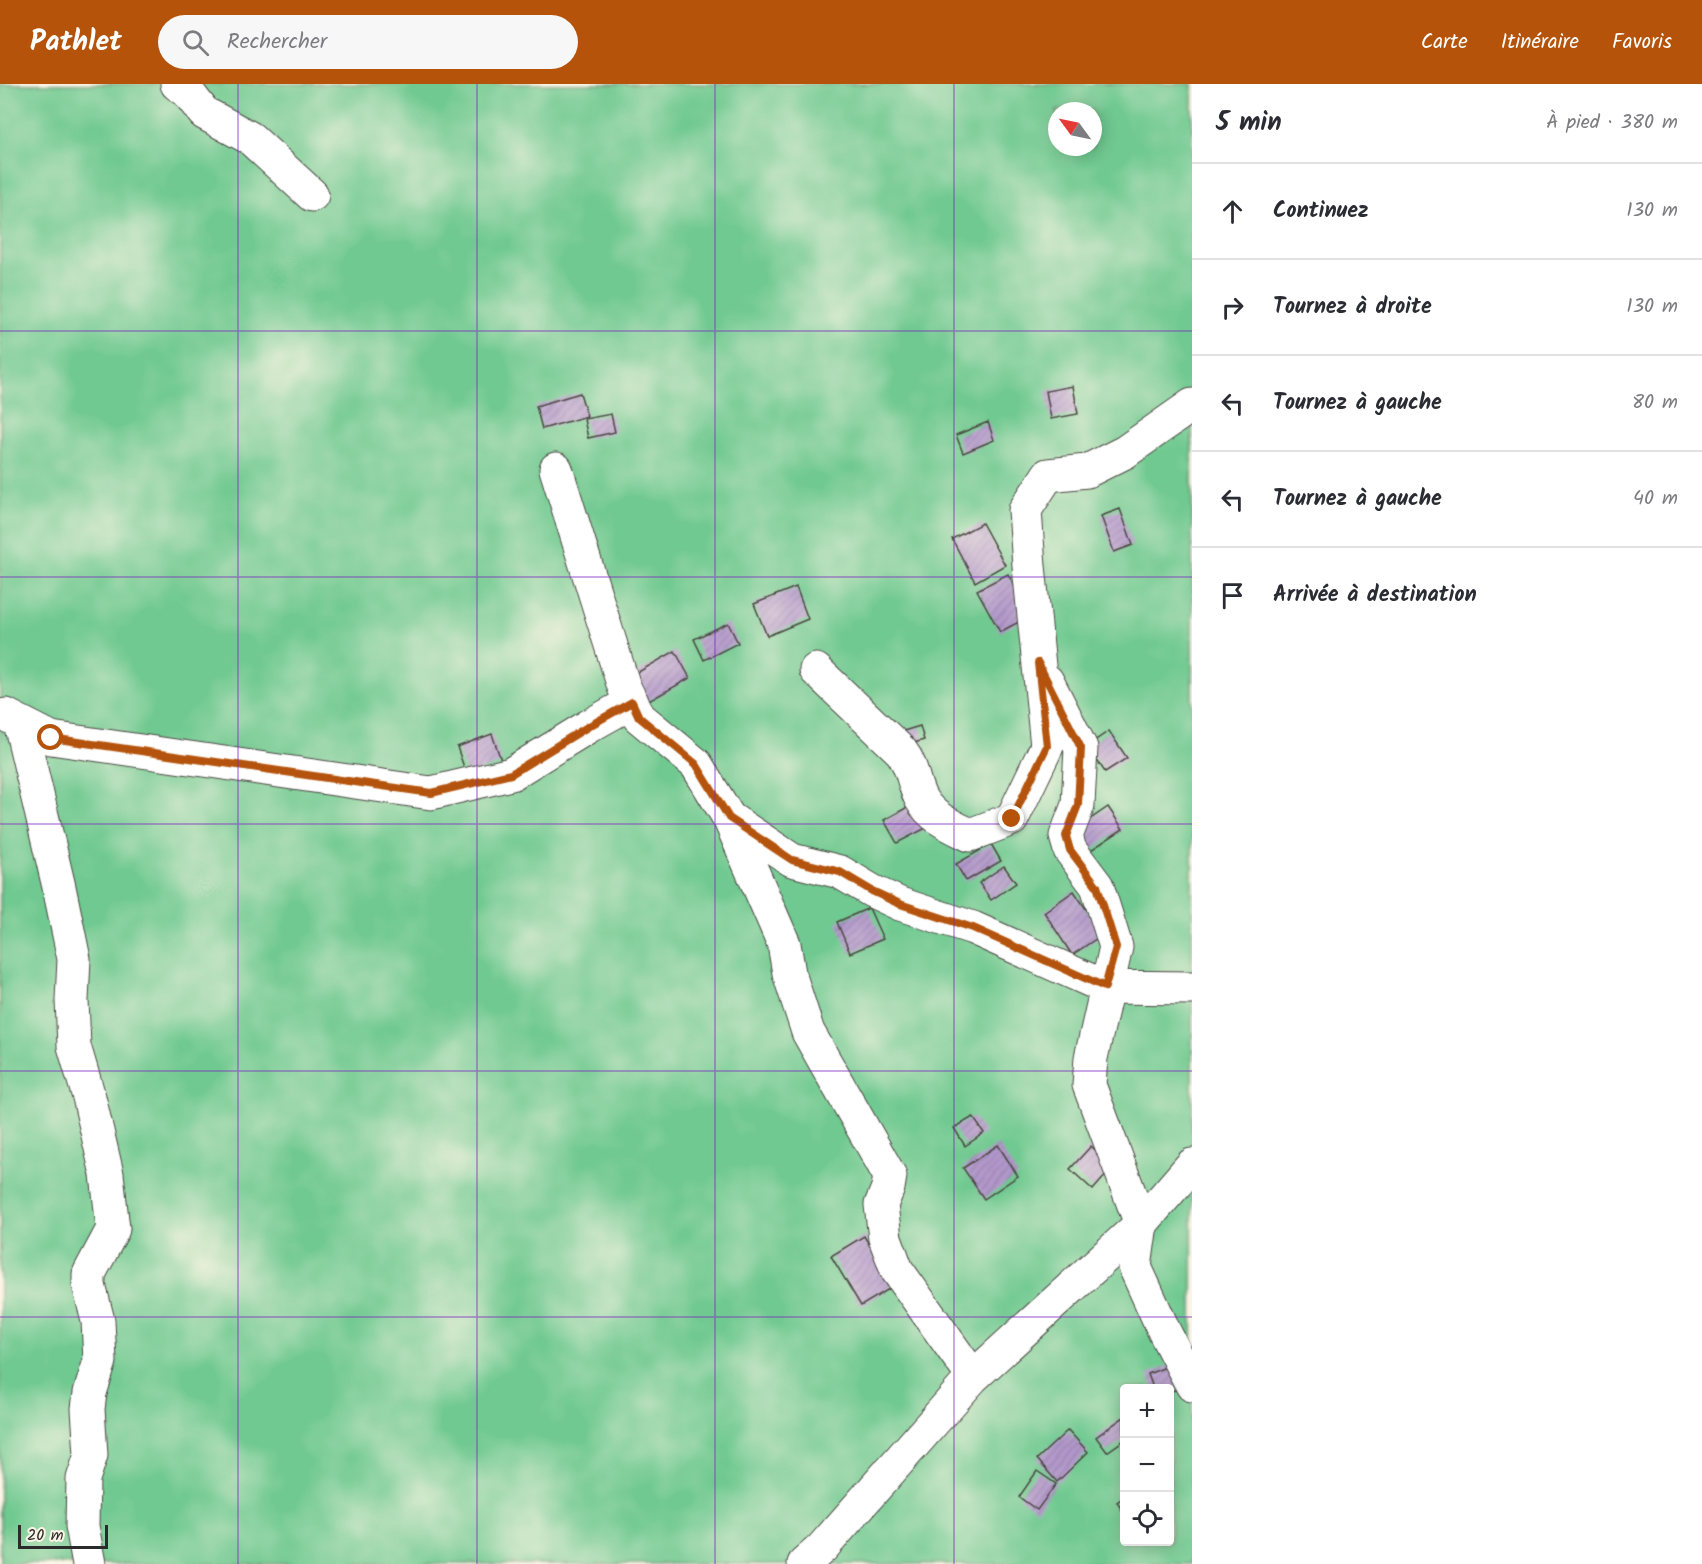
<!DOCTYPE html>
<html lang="fr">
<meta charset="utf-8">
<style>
:root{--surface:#fff;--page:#f7f7f7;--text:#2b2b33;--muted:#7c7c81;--line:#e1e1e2;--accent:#b45309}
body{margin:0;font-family:Kalam,sans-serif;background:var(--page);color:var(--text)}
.controls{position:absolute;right:18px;bottom:18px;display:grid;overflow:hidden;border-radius:6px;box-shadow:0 3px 15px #0003}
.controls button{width:54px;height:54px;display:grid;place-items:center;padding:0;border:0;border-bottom:2px solid var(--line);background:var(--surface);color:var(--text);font:30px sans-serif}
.compass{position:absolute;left:1048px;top:18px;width:54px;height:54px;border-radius:50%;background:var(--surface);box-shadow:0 3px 15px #0003;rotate:303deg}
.scale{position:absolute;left:18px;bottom:15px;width:90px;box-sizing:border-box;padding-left:6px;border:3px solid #2b2b2b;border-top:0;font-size:16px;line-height:21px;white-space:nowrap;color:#2b2b2b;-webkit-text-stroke:4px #fcf5e5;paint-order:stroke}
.stop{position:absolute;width:18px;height:18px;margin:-14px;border:4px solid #b45309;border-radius:50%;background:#fff}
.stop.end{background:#b45309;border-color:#fff;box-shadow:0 2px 6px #0008}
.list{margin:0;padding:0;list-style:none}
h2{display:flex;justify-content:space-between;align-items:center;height:78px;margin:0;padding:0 24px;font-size:26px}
h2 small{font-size:20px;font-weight:400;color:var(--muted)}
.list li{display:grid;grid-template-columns:39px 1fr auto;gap:18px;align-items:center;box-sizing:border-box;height:96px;padding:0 24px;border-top:2px solid var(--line)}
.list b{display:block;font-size:22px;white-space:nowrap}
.list em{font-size:20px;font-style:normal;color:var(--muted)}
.icon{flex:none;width:33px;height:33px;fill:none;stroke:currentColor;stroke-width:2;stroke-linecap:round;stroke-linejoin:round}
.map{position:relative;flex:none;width:1192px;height:1480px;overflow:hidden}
header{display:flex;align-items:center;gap:36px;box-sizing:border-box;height:84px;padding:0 30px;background:var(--accent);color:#fff}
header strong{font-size:28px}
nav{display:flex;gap:33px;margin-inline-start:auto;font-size:21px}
.search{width:420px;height:54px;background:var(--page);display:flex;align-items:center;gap:15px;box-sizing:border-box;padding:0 21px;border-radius:33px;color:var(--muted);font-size:22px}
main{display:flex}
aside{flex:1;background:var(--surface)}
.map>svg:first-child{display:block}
</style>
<header>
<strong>Pathlet</strong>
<div class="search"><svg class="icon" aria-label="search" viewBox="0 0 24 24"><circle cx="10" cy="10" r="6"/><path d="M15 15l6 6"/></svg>Rechercher</div>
<nav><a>Carte</a><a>Itinéraire</a><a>Favoris</a></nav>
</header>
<main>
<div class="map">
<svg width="1192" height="1480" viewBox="0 0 1192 1480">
<defs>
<pattern id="building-hatch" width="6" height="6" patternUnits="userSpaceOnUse" patternTransform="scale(1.5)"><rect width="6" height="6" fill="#b399cc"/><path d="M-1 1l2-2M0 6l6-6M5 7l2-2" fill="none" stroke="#927da6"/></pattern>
</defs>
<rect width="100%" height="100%" fill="#fcf5e5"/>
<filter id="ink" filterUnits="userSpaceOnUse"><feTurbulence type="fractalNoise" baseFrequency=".0167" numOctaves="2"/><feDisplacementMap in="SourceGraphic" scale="12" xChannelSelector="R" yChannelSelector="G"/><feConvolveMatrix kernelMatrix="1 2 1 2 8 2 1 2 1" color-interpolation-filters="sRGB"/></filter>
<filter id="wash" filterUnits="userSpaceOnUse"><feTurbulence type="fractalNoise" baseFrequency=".008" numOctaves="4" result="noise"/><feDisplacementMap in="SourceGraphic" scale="24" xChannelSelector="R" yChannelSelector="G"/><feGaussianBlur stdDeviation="1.35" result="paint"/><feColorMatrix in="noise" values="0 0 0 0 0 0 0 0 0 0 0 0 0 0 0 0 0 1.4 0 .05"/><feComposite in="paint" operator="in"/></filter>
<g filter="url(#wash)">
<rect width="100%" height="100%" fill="#f1debd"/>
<!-- green -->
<path fill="#70c990" stroke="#4e7a5e" stroke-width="1.5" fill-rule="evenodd" d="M0 0H1192V1480H0ZM1057 27H1093V63H1057ZM1124 1304H1170V1458H1124Z"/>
<g id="blocks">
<!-- building -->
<path fill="url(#building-hatch)" d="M1073 302 1078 330 1051 335 1046 307Z
M580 309 587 332 542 345 536 322Z
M611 330 615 348 588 354 584 335Z
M988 338 994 356 963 369 956 351Z
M1120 425 1133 461 1114 468 1101 432Z
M982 439 1005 481 975 498 952 455Z
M1008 490 1030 532 1000 548 977 506Z
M796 503 808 535 767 552 754 520Z
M728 539 738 559 704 576 694 555Z
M675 567 690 594 647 618 633 591Z
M920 642 924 656 904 662 900 648Z
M1109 647 1127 674 1105 688 1087 662Z
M492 650 502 679 467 692 457 663Z
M915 719 928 743 897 759 884 736Z
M1108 723 1123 745 1088 768 1073 747Z
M991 760 1001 777 966 797 956 780Z
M1004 782 1016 799 991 816 979 799Z
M1074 807 1103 850 1072 871 1044 828Z
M869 824 883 855 850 869 837 838Z
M973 1033 984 1049 965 1062 954 1044Z
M998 1061 1018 1092 984 1115 963 1084Z
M1091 1062 1113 1083 1093 1106 1070 1085Z
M864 1152 894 1202 861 1222 831 1172Z
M1171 1281 1180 1304 1170 1308V1304H1153L1148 1290Z
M1124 1333V1356L1107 1368 1096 1353Z
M1068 1346 1088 1368 1057 1398 1037 1375Z
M1037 1387 1056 1400 1037 1426 1019 1413Z
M1124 1413V1430L1117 1418Z"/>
</g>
</g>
<g filter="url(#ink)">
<use href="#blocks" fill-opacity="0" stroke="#494641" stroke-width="1.5"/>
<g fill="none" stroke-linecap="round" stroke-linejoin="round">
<!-- minor casing -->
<g stroke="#494641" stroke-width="35">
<path id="minor" d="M177 0 187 7 204 29 250 54 312 111
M556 385 624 603 639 633 696 680 729 734 784 860 789 889 808 948 890 1092 888 1104 881 1121 885 1154 897 1186 973 1293
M816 586 901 667C914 684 912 698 921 715 932 734 952 742 970 751L1012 735 1047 662 1029 482 1025 426 1048 391 1087 387 1125 368 1192 321
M1047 597 1081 664 1078 721 1066 752 1070 766 1097 802 1116 863 1091 974 1089 1001 1141 1140 1135 1183 1165 1249 1192 1301
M6 631 51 654 431 709 511 690 589 642 632 618
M20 639 59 803 74 875 72 916 74 962 89 1013 107 1090 113 1145 89 1190V1201L98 1237 100 1277 90 1309 88 1325 91 1371 83 1395 82 1442 89 1480
M729 734 792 776 840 788 872 807 900 820 973 844 1105 903 1192 904
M804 1480 822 1464 973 1293 1141 1140 1192 1081"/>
</g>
<!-- minor -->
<use href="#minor" stroke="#fff" stroke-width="33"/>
</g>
</g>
<g fill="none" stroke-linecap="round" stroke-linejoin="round" filter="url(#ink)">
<!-- route -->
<path stroke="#b45309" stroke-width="8" d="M51 654 431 709 511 690 589 642 632 618 639 633 696 680 729 734 792 776 840 788 872 807 900 820 973 844 1105 903 1116 863 1097 802 1070 766 1066 752 1078 721 1081 664 1038 579 1047 662 1012 735"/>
</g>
<!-- grid -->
<path fill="none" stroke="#7b2cbf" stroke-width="1.5" stroke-opacity="0.55" d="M238 0V1480M477 0V1480M715 0V1480M954 0V1480M0 247H1192M0 493H1192M0 740H1192M0 987H1192M0 1233H1192"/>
</svg>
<div class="controls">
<button>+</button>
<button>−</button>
<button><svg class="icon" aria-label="locate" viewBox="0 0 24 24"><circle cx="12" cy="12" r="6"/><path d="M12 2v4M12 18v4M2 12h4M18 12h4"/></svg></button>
</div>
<svg class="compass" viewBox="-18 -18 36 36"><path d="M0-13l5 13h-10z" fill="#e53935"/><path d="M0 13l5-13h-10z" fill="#7c7c81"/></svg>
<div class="scale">20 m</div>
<div class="stop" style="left:51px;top:654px"></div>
<div class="stop end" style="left:1012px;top:735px"></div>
</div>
<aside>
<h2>5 min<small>À pied · 380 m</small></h2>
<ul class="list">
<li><svg class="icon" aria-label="ahead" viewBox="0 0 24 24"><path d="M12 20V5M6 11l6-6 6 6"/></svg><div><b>Continuez</b></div><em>130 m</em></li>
<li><svg class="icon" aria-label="right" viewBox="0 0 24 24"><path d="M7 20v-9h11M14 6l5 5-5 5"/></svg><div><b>Tournez à droite</b></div><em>130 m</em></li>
<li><svg class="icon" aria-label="left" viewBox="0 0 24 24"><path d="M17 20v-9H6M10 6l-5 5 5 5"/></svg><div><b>Tournez à gauche</b></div><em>80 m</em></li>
<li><svg class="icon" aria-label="left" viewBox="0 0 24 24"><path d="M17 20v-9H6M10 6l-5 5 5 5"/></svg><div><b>Tournez à gauche</b></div><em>40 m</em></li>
<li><svg class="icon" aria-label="arrive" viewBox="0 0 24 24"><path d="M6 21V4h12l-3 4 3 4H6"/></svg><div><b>Arrivée à destination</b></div></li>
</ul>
</aside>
</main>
